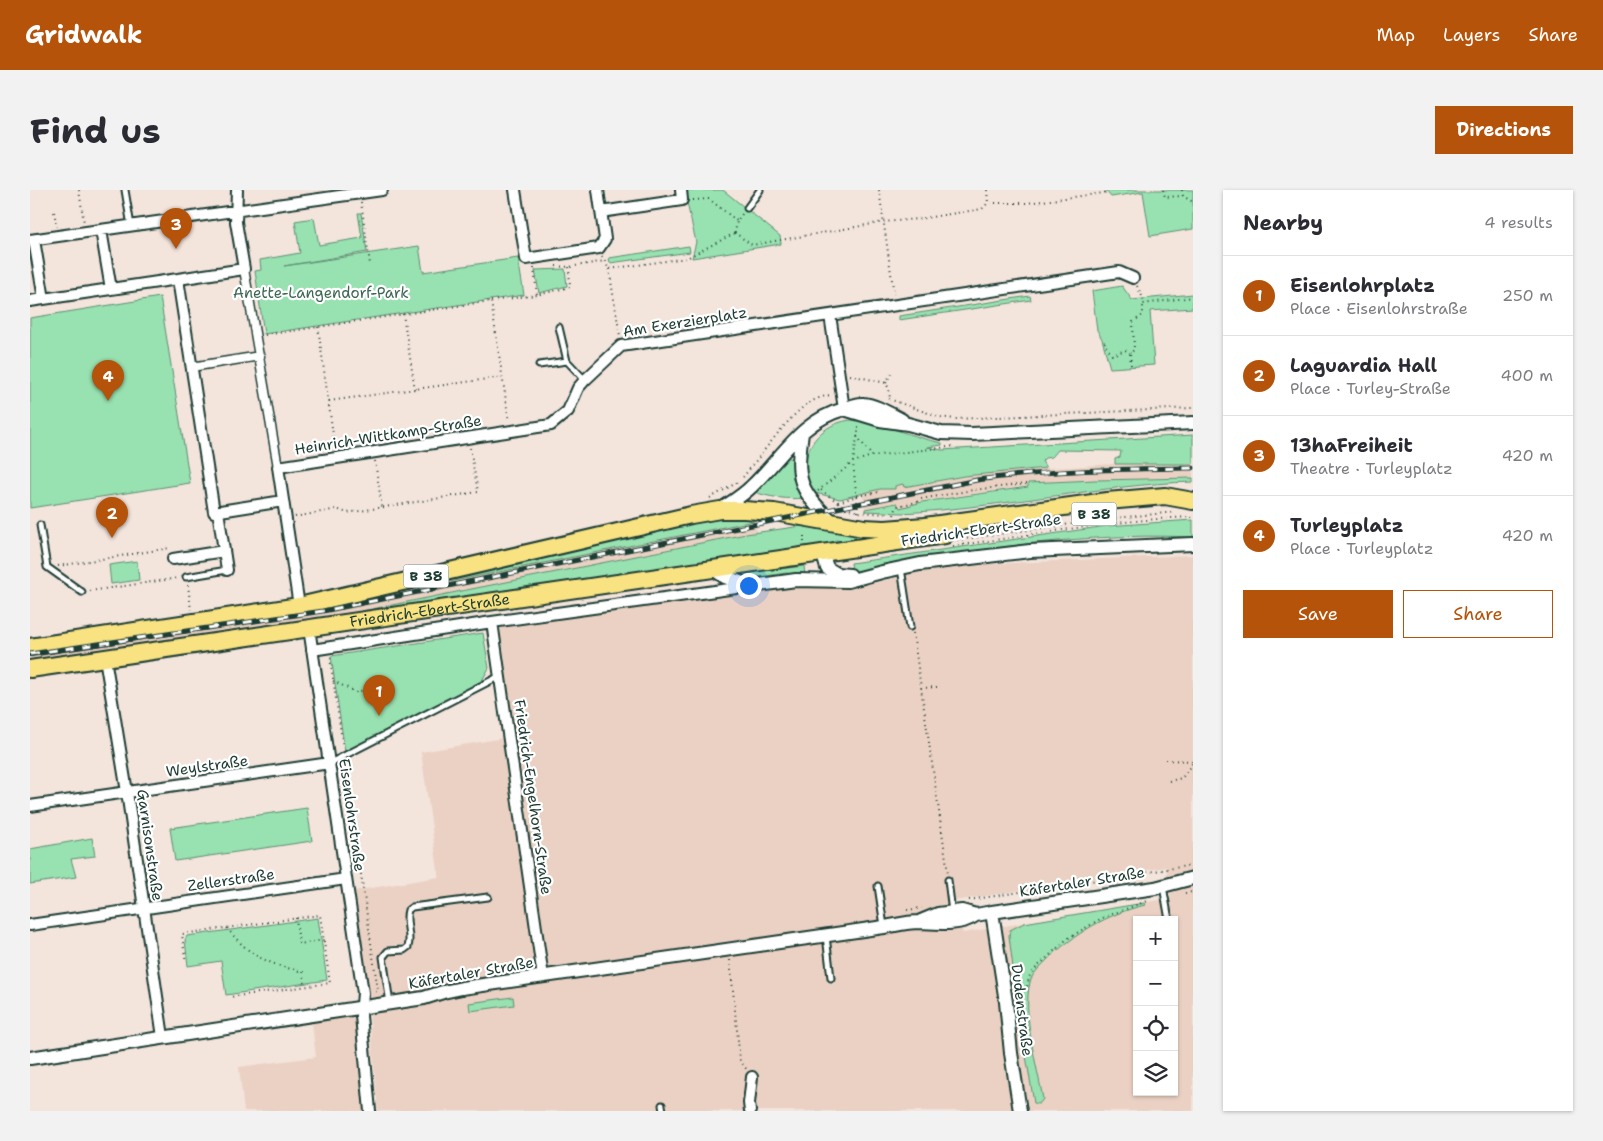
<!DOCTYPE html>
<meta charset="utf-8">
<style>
:root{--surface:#fff;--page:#f2f2f3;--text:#2b2b33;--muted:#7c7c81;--line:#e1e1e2;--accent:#b45309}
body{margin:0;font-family:"Shantell Sans",sans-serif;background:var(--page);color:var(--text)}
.controls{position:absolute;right:15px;bottom:15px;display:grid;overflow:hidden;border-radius:0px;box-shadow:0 1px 4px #0004}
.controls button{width:45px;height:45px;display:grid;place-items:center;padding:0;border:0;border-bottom:1px solid var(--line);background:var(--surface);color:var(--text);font:25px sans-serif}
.you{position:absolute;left:718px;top:395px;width:18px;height:18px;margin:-12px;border:4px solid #fff;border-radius:50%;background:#1a73e8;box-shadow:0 0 0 8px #1a73e833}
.badge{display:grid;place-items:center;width:32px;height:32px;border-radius:50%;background:var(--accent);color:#fff;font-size:16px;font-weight:700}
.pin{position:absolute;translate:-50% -41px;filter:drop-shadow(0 1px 2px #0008)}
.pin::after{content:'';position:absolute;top:26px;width:18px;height:15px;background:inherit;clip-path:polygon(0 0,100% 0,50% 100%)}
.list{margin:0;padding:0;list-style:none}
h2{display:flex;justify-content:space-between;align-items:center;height:65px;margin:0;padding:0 20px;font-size:21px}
h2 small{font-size:16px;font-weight:400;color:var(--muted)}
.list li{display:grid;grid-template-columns:32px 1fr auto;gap:15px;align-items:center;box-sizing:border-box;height:80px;padding:0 20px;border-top:1px solid var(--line)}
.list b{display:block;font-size:19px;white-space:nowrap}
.list p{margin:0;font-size:16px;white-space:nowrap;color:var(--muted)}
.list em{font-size:16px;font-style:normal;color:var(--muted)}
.actions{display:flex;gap:10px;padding:15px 20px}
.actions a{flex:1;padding:11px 0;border:1px solid var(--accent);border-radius:0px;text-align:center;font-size:18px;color:var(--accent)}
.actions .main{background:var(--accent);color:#fff}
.icon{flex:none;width:28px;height:28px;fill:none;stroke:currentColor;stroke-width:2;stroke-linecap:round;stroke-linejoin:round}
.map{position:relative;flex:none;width:1163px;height:921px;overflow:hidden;border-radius:0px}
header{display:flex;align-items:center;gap:30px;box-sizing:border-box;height:70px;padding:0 25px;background:var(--accent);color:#fff}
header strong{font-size:24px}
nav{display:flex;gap:28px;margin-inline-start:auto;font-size:18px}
.intro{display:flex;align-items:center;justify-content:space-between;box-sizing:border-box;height:120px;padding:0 30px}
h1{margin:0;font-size:35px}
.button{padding:12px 22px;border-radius:0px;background:var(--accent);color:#fff;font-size:18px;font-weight:700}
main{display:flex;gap:30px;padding:0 30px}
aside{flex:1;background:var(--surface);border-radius:0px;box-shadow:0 1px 4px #0004}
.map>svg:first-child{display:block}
</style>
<header>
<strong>Gridwalk</strong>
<nav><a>Map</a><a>Layers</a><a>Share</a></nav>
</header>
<div class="intro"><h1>Find us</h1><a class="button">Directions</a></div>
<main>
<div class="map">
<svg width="1163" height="921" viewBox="0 0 1163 921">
<rect width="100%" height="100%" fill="#f3e4dc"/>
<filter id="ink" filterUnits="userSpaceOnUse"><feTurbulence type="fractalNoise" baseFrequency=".02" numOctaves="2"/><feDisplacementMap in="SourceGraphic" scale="10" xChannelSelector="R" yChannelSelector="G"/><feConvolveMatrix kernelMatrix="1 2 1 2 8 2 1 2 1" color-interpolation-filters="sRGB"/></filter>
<g filter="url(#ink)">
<!-- built -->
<path fill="#ead1c3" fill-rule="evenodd" d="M1085 274H1163V288L1065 290 998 293V296L892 311V313L870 318 867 313 835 319 833 307 830 303 850 299H865V296L874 294V297L960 282Z
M724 331 728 343 716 344 302 427 147 452 0 473V460L293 417Z
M1163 365V921H348L338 808 323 701 409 687 391 562 474 548 465 436 767 397H815L843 393 914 376ZM1136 677 1141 708 933 743 924 711ZM1107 730H1144V902H1107Z
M325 825 335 921H214L209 877 286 867 282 832Z"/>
<!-- green -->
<path fill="#98e1b0" stroke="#5c8f72" d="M654 0H693L750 46 751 54 662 68 666 52Z
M1075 0H1163V39L1120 46 1113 2 1081 7Z
M328 23H331L337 62 254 76 389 56 393 82 488 68 494 105 234 144 225 81 231 80 230 70 270 63 265 31 284 28 289 55 332 48Z
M659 56 660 62 580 73 579 68Z
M535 79 537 96 509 103 505 80Z
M1092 96 1102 110 1163 104V118L1120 121 1124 175 1080 178 1072 149 1067 140 1062 101Z
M1000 106 1001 110 869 130V126Z
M130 107 160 293 0 318V128Z
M820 230C851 232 881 247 912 253V255L897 257 912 260 1163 245V274H1085V269L1090 267 1091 261 1028 260 1022 267 1015 268 1012 271 1016 278 934 286 874 297 873 294 865 296V299H850L810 309 781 302C765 269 784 235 820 230Z
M756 267 763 269 764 289 773 308C761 310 736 307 725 302L735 293Z
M1163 288V292C1115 293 1071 300 1024 306 974 313 923 320 873 323 860 323 847 321 835 321V319L867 313 870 318 892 312 998 297V293L1065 290Z
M723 328 724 331 293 417 681 329Z
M1163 330V347C1074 343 985 354 897 368 872 371 847 379 822 382L821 373 1077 336Z
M779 335 837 345 838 347 837 349 818 352 806 350 796 355 302 427 716 344Z
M107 371 109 390 81 394 79 375Z
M774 376 775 386 756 383 723 388 709 385V384Z
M453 443 459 478 450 494 315 562 301 466Z
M277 618 282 651 145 671 140 638Z
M62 648 65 666 41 669 46 687 0 694V659Z
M1114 713 1115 715C1077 724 1044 744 1016 771 1010 777 1002 784 1000 792 992 825 1007 876 1013 909L1009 914 1004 913 989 825 979 746 980 740 994 733Z
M288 728 297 790 196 805 191 771 158 776 155 750 157 746Z
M483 807 484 815 440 821 439 813Z"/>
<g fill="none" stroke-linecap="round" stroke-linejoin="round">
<!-- service casing -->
<g stroke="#1f3d34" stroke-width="9">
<path id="service" d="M95 0 101 36
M717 18 730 0
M529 137 537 171 555 190
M509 175 537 171
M10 335 17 377 52 402
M871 378 880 437
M156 387 197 380
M300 573 470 486
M918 690 922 722
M848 696 854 736
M1133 696 1139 730
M796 746 801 788
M360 813 353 767 358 761 374 760 378 757C382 745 374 732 378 720L382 717 458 707
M632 915 633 921"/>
</g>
<!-- pedestrian casing -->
<g stroke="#1f3d34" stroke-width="11">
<path id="pedestrian" d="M214 79 248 277
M161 177 230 166"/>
</g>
<!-- minor casing -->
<g stroke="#1f3d34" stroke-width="14">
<path id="minor" d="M485 0 496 69 569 58 575 49 568 0
M571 22 652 10 651 0
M71 40 81 99
M0 50 352 0
M4 50 14 109
M148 89 214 79 206 32 207 0
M0 111 148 89 184 322 253 311
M800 125 814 219
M188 321 197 380
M143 369 194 361
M269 416 248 277 521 235 538 221 548 198 555 190 591 156 1089 82 1103 88
M462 432 513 787
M279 438 333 803 331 826 340 921
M282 460 462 432 721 396
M75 468 97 602 133 847
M0 616 300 573
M0 735 316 689
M720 921 719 913 722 887"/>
</g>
<!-- tertiary casing -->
<g stroke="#1f3d34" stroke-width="16">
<path id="tertiary" d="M814 219 850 230 878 234 911 243 942 244 1163 233
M772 243C765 290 769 301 805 334
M690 320C700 313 712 306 721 297 752 268 770 231 814 219 820 217 827 213 833 214 846 215 860 224 872 230
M798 362 794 368 797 378 807 384 820 385
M683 379 695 387 722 396 766 390 818 391 852 382 890 374 1000 361 1163 354
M962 722 976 812 981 863 990 921
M891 731 908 724 932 721 946 725 962 722 1125 698 1163 688
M0 868 394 808 413 802 432 798 854 737C866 735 878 732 889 732 907 733 930 736 946 725"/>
</g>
<!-- primary casing -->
<g stroke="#1f3d34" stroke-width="20">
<g id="primary">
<path d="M0 457 269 416 661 325 690 320H714L744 322 834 338 855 339 895 336 1077 311 1135 306 1163 311"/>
<path id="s1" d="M0 479 915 345"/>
</g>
</g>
<!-- path -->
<path stroke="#1f3d34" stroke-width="2" stroke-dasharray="1 4" stroke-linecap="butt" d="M49 0 54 33
M849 0 864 104
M957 0 958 13
M1133 0 1135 7 1153 6
M1152 0 1153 6 1163 12
M663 10 679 9 707 31
M331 12 340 74
M24 22 27 37
M712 24 707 31 705 43 722 55 854 32 888 29 952 19 958 13H997L1074 3 1079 0
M572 67 579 79 657 68 705 43
M526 76 539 77 575 71
M504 78 507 105 540 97 539 77
M579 79 590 146
M1107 96 1113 108V114L1163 107
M461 111 507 105
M373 124 385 199
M288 137 305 259
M235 145 461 111 479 231
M1075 152 1074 153 1082 165 1095 160 1100 163
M1101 175 1100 163 1104 160 1103 132 1113 125V114
M820 185 856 193 859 199 860 210
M856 193 862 182
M859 209 909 227 925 229 1163 218
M299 211 472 187
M827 246 842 266
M345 271 352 318
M713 287C729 268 759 225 779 213 785 209 793 206 801 205
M791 300 814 317 828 322 859 324
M788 301 823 272 842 266 926 256
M680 308 708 292
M808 312 827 306 849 302
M828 322 823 272 829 236
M864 325 867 316 887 312 891 309 943 300 996 294
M265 327 307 319 317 323 448 302 440 258
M927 350 1077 329 1145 322
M774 352V342
M923 356C1003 345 1082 330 1163 327
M28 376 140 358
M158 395 161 420
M60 401 149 388
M883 443 918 683
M300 468 313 557
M303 491 326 502 340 499
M891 498 908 497
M1136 570 1163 571
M315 575 348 801 344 802
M1139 591 1152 588 1163 572
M1155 703 1163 702
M939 710 1163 675
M877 720 892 718
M266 728 269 754 294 750
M197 738C221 768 237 773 273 782L275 796
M155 768 152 744 290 725 300 793 200 807
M700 770 710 870 717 880
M988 814 997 797 999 787 1004 780 1037 749 1072 728 1117 711"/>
<!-- service -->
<use href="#service" stroke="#fff" stroke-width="5"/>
<!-- pedestrian -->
<use href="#pedestrian" stroke="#fff" stroke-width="8"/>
<!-- minor -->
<use href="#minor" stroke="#fff" stroke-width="10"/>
<!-- tertiary -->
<use href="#tertiary" stroke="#fff" stroke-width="12"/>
<!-- primary -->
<use href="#primary" stroke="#f8e281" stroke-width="16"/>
<!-- rail casing -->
<g stroke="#1f3d34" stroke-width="5">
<path id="rail" d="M0 464 293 421 947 290C1019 280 1090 279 1163 278"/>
</g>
<!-- rail -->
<use href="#rail" stroke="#fff" stroke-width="3" stroke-dasharray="9" stroke-linecap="butt"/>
</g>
</g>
<g text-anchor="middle" stroke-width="4.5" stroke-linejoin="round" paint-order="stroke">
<!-- shield labels -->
<g fill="#fff" stroke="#627771" stroke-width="1">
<rect x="1041.5" y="312.5" width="45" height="23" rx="4"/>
<rect x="373.5" y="374.5" width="45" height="23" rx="4"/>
</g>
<g font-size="14" font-weight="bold" fill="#1f3d34">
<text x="1064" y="329">B 38</text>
<text x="396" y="391">B 38</text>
</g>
<!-- park labels -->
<g font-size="15" fill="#3d6653" stroke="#fff">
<text x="291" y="108">Anette-Langendorf-Park</text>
</g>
<!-- street labels -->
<g font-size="15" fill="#1f3d34" stroke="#fff">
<text transform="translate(655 132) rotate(-9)" y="5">Am Exerzierplatz</text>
<text transform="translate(358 245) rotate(-9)" y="5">Heinrich-Wittkamp-Straße</text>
<text transform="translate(951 340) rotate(-8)" y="5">Friedrich-Ebert-Straße</text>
<text dy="5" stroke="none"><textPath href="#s1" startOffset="404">Friedrich-Ebert-Straße</textPath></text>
<text transform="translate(177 576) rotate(-8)" y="5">Weylstraße</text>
<text transform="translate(503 607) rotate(82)" y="5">Friedrich-Engelhorn-Straße</text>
<text transform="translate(322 625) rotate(82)" y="5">Eisenlohrstraße</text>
<text transform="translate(120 655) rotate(82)" y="5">Garnisonstraße</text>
<text transform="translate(201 690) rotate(-8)" y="5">Zellerstraße</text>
<text transform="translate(1052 692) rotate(-9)" y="5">Käfertaler Straße</text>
<text transform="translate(441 783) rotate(-10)" y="5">Käfertaler Straße</text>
<text transform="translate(992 820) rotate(83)" y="5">Dudenstraße</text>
</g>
</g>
</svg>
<div class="controls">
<button>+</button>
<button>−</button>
<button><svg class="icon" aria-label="locate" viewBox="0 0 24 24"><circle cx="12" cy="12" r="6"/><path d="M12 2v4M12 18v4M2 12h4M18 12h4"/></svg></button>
<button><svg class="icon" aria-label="layers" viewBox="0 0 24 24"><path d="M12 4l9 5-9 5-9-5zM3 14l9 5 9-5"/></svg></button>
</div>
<div class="you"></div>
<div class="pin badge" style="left:349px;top:526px">1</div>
<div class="pin badge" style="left:82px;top:348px">2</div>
<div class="pin badge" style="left:146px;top:59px">3</div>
<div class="pin badge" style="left:78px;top:211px">4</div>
</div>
<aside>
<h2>Nearby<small>4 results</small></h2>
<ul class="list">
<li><span class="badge">1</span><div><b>Eisenlohrplatz</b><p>Place · Eisenlohrstraße</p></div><em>250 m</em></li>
<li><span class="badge">2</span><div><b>Laguardia Hall</b><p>Place · Turley-Straße</p></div><em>400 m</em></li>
<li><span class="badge">3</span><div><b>13haFreiheit</b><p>Theatre · Turleyplatz</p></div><em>420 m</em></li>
<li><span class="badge">4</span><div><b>Turleyplatz</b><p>Place · Turleyplatz</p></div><em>420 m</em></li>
</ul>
<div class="actions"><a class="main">Save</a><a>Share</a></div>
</aside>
</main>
